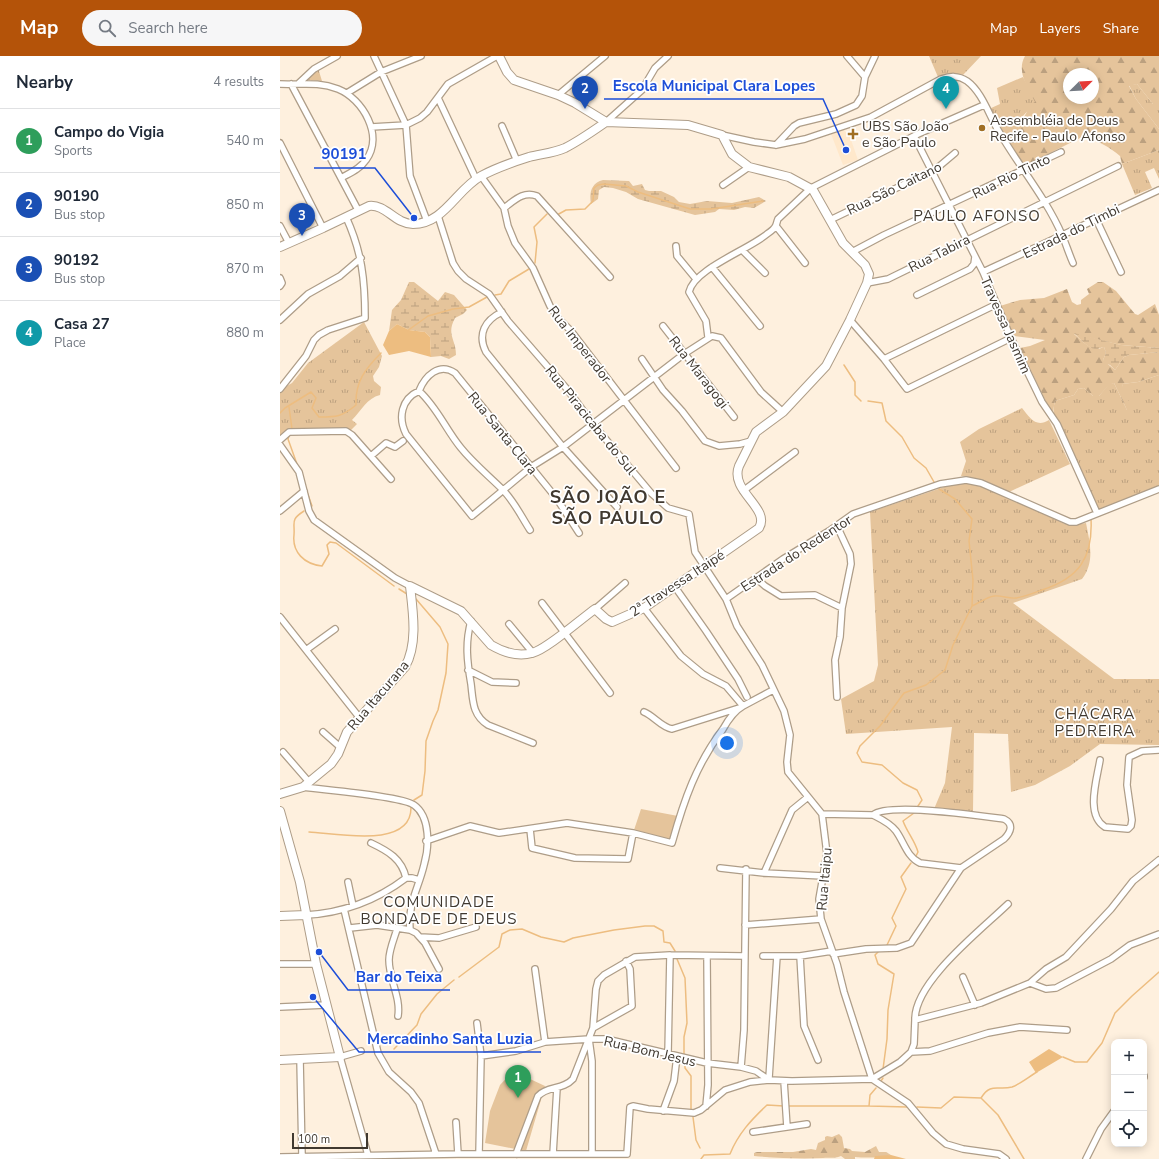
<!DOCTYPE html>
<meta charset="utf-8">
<style>
:root{--surface:#fff;--page:#f6f6f7;--text:#1f2937;--muted:#747a83;--line:#e0e1e3;--accent:#b45309}
body{margin:0;font-family:"Nunito Sans",sans-serif;background:var(--page);color:var(--text)}
.controls{position:absolute;right:12px;bottom:12px;display:grid;overflow:hidden;border-radius:8px;box-shadow:0 2px 10px #0003}
.controls button{width:36px;height:36px;display:grid;place-items:center;padding:0;border:0;border-bottom:1px solid var(--line);background:var(--surface);color:var(--text);font:20px sans-serif}
.compass{position:absolute;left:783px;top:12px;width:36px;height:36px;border-radius:50%;background:var(--surface);box-shadow:0 2px 10px #0003;rotate:66deg}
.scale{position:absolute;left:12px;bottom:10px;width:76px;box-sizing:border-box;padding-left:4px;border:2px solid #403930;border-top:0;font-size:11px;line-height:14px;white-space:nowrap;color:#403930;-webkit-text-stroke:3px #fff;paint-order:stroke}
.you{position:absolute;left:447px;top:687px;width:14px;height:14px;margin:-10px;border:3px solid #fff;border-radius:50%;background:#1a73e8;box-shadow:0 0 0 6px #1a73e833}
.badge{display:grid;place-items:center;width:26px;height:26px;border-radius:50%;background:var(--accent);color:#fff;font-size:13px;font-weight:700}
.pin{position:absolute;translate:-50% -33px;filter:drop-shadow(0 1px 2px #0008)}
.pin::after{content:'';position:absolute;top:21px;width:14px;height:12px;background:inherit;clip-path:polygon(0 0,100% 0,50% 100%)}
.list{margin:0;padding:0;list-style:none}
h2{display:flex;justify-content:space-between;align-items:center;height:52px;margin:0;padding:0 16px;font-size:17px}
h2 small{font-size:13px;font-weight:400;color:var(--muted)}
.list li{display:grid;grid-template-columns:26px 1fr auto;gap:12px;align-items:center;box-sizing:border-box;height:64px;padding:0 16px;border-top:1px solid var(--line)}
.list b{display:block;font-size:15px;white-space:nowrap}
.list p{margin:0;font-size:13px;white-space:nowrap;color:var(--muted)}
.list em{font-size:13px;font-style:normal;color:var(--muted)}
.icon{flex:none;width:22px;height:22px;fill:none;stroke:currentColor;stroke-width:2;stroke-linecap:round;stroke-linejoin:round}
.map{position:relative;flex:none;width:879px;height:1103px;overflow:hidden}
header{display:flex;align-items:center;gap:24px;box-sizing:border-box;height:56px;padding:0 20px;background:var(--accent);color:#fff}
header strong{font-size:19px}
nav{display:flex;gap:22px;margin-inline-start:auto;font-size:14px}
.search{width:280px;height:36px;background:var(--page);display:flex;align-items:center;gap:10px;box-sizing:border-box;padding:0 14px;border-radius:22px;color:var(--muted);font-size:15px}
main{display:flex}
aside{flex:1;background:var(--surface)}
.map>svg:first-child{display:block}
</style>
<header>
<strong>Map</strong>
<div class="search"><svg class="icon" aria-label="search" viewBox="0 0 24 24"><circle cx="10" cy="10" r="6"/><path d="M15 15l6 6"/></svg>Search here</div>
<nav><a>Map</a><a>Layers</a><a>Share</a></nav>
</header>
<main>
<aside>
<h2>Nearby<small>4 results</small></h2>
<ul class="list">
<li><span class="badge" style="background:#2e9e5b">1</span><div><b>Campo do Vigia</b><p>Sports</p></div><em>540 m</em></li>
<li><span class="badge" style="background:#1a4fb4">2</span><div><b>90190</b><p>Bus stop</p></div><em>850 m</em></li>
<li><span class="badge" style="background:#1a4fb4">3</span><div><b>90192</b><p>Bus stop</p></div><em>870 m</em></li>
<li><span class="badge" style="background:#0f9aa8">4</span><div><b>Casa 27</b><p>Place</p></div><em>880 m</em></li>
</ul>
</aside>
<div class="map">
<svg width="879" height="1103" viewBox="0 0 879 1103">
<defs>
<pattern id="grass-tufts" width="24" height="20" patternUnits="userSpaceOnUse"><rect width="24" height="20" fill="#e5c49b"/><path d="M3 7l-1-3M5 7V3M7 7l1-3M15 17l-1-3M17 17v-4M19 17l1-3" fill="none" stroke="#bba07f"/></pattern>
<pattern id="forest-firs" width="22" height="20" patternUnits="userSpaceOnUse"><rect width="22" height="20" fill="#e5c49b"/><path d="M5 1l3.5 6h-7zM16 11l3.5 6h-7z" fill="#bba07f"/></pattern>
<pattern id="wetland-marsh" width="20" height="14" patternUnits="userSpaceOnUse"><rect width="20" height="14" fill="#e5c49b"/><path d="M1 5h8M5 5V1M11 12h8M15 12V8" fill="none" stroke="#bba07f"/></pattern>
</defs>
<rect width="100%" height="100%" fill="#fef0de"/>
<!-- built -->
<path fill="#ffe8cb" d="M564 73 565 76 568 75 578 104 563 109 551 78Z"/>
<!-- grass -->
<path fill="url(#grass-tufts)" d="M649 0H701L683 19 673 17 658 21Z
M38 12 42 25 24 24Z
M743 21 756 46 742 61 738 72 723 78 709 53 720 48 717 32Z
M857 28 873 48H879V73L856 43 849 29Z
M879 94V123L874 112 865 116 872 132 855 139 842 108Z
M84 266 102 300 99 311 93 320 94 325 101 331 100 339C87 342 81 355 72 364L77 368 70 375H9L0 380V334L12 327 28 307Z
M879 319V430L819 454 779 365C772 358 773 354 775 345L794 339 798 333 804 332 813 340H819L829 328 834 327 847 354 842 328 858 326Z
M742 352C750 362 756 372 769 364L790 408 729 436 696 423 681 420 686 405 680 386 699 373Z
M685 427C720 433 753 453 785 468L793 469 806 467C810 487 815 506 802 523L733 547 834 623H879V689L820 688 790 710 755 729 731 736 728 678 694 677 693 756 654 753 665 727 672 671 566 678 561 643 594 625 598 609 590 456 673 428Z"/>
<!-- forest -->
<path fill="url(#forest-firs)" fill-rule="evenodd" d="M745 0H879V48H873L857 28 849 30 856 43 879 73V94L842 108 840 100C830 91 816 84 804 80L744 110 723 78 730 72H738C741 64 748 57 749 49L755 46C748 31 736 16 745 0ZM789 18H813V42H789Z
M818 226H823L836 235 855 258 858 259 875 248 879 259V292L841 289 794 278C799 282 810 294 818 293 820 293 822 291 824 291L826 297 823 304 835 314 844 301 849 299 879 296V319L858 326 842 328 849 347 847 354 834 327 829 329 819 340H813L804 332 798 333 794 339 775 345 773 355 770 354 740 292 750 290 765 284 734 280 720 250 740 244 764 242 787 233 792 246 797 249 801 248V244L809 238 807 233Z
M559 1078 562 1081 564 1092 570 1093 572 1095 585 1096 596 1090 599 1096H606L611 1099C602 1102 585 1102 575 1101V1103H565L561 1100C553 1103 550 1101 543 1102 520 1103 497 1102 474 1100V1097L477 1096H513L531 1093 536 1094 538 1087 545 1084V1081L547 1080 552 1081Z"/>
<!-- wetland -->
<path fill="url(#wetland-marsh)" d="M323 124 349 125 353 130 362 128 365 134 369 135H381L394 141 399 146 410 148 427 145 452 147 479 141 486 145 474 152 465 151 454 154 439 153 435 156 415 159 358 143 346 136 333 132 324 131 319 134 318 143 311 148C309 137 311 127 323 124Z
M129 226H134L158 245 165 236 174 239 187 254 183 258 175 262C166 279 176 283 176 299L169 303 161 300 151 301 150 281 145 276 129 274 117 268 109 275 112 254 121 244Z
M794 277 841 289 879 292V296L849 299 844 301 835 314 830 309 824 307 823 304 826 297 824 291C822 291 820 292 818 293 810 295 799 282 794 277Z"/>
<!-- pitch -->
<path fill="#e5c49b" d="M361 753 398 760 391 786 354 774Z
M233 1015 265 1030 246 1095 205 1087 210 1055 220 1029Z"/>
<!-- water -->
<path fill="#edbd80" d="M117 268 129 274 145 276 150 281 151 301 129 295 109 299 103 289 109 275Z
M769 993 783 1001 756 1017 749 1006Z
M611 1099 626 1103H594L595 1100Z"/>
<g fill="none" stroke-linecap="round" stroke-linejoin="round">
<!-- stream -->
<path stroke="#edbd80" stroke-width="1.5" d="M277 159 286 154 305 153 313 145 314 132 318 129 324 128 346 130 358 136 410 153H431L483 145
M255 207 257 186 254 171 267 158
M215 239 221 238 229 225 249 213
M127 275 148 260 173 253 189 251 207 241
M564 309 575 326V339L581 345
M588 345 602 347 606 365 622 381 634 402 646 412 654 426
M9 351 12 373
M0 357 5 352 31 336 36 342 32 352 39 361C56 361 62 361 76 349 75 326 85 313 101 297
M9 380 8 383 18 411
M26 433 32 450
M24 455C10 464 15 466 14 479 12 496 24 508 42 510L49 498 47 489 50 486 56 487 114 530
M119 533 127 538
M692 550C699 547 707 541 714 540 721 539 729 543 736 542 744 541 754 537 762 534 799 522 813 502 811 463
M134 744 142 739 145 715 146 685 153 665 158 654 166 617 168 588 160 571 136 543
M638 750 642 744 637 734 623 727 602 709 582 706 577 697 580 690 600 670 624 637 646 629 665 614 673 589 692 550 693 524 689 485 692 463 675 443 659 433
M634 757 623 765C627 776 635 785 638 796L636 800
M29 776C55 777 132 794 131 751
M607 889 616 870 612 862 626 833 621 821 631 807
M598 896 595 899 598 908 614 918 608 954 607 983 603 1013
M397 903 405 922 407 967 404 981V998
M179 921 219 891 222 878 230 874 242 873 261 881 284 886 293 882 334 874 365 870H374L383 875 384 886 390 887 395 895
M114 993 137 969 141 958 157 938 174 924
M783 1001 795 1006H807L822 987 835 957 852 940 879 916
M405 1007V1012L411 1020V1054
M601 1025 603 1022
M596 1032 590 1039 589 1050 627 1051
M701 1042C711 1026 718 1035 732 1031 740 1028 750 1020 757 1016
M508 1050H589
M637 1051 661 1052 674 1041 701 1042 718 1059 744 1103
M413 1061 416 1084 420 1092
M421 1103 424 1099 450 1098C458 1078 471 1064 487 1049L504 1050"/>
<!-- street casing -->
<g stroke="#ae9d88" stroke-width="8">
<path id="street" d="M94 0 126 69 130 120 147 165
M567 0 585 21
M19 27 34 13 57 0
M0 28C21 29 37 25 58 33 83 43 104 80 86 104 80 113 70 117 61 122
M11 28 78 154
M67 37 101 16 141 0
M278 39 325 0
M158 42 196 123
M326 66 362 34 375 12 388 0
M222 70 237 105
M91 71 126 69 140 62 147 56 168 28 217 0
M442 79 474 86 496 89 525 83 591 61 661 23C670 20 678 19 687 25 702 36 709 59 718 74 738 109 766 142 782 179 786 188 789 198 793 207
M634 80 703 216 731 282 762 346 777 368 817 457
M0 87 43 172
M496 89 514 70 519 67 556 58 576 49 582 40 585 21 595 0
M201 120 224 152 228 170 235 187 253 212 270 250 279 263 291 275 396 412
M443 129 469 111
M224 152C235 144 243 135 257 140L330 221
M158 160 173 207 178 215 186 223 209 238 228 265 287 333 313 368 371 437 388 452 409 458 415 496 446 543 457 570 482 609 504 655 510 679 507 706 508 716 542 758 547 798 539 843 541 863 557 908 564 936 592 1023 628 1047 653 1077 666 1088 683 1093 719 1098 726 1103
M816 163 841 216
M550 164 656 113 675 97
M0 170 9 187
M496 170 525 207
M396 190 397 200 416 223
M463 195 485 217
M572 196 604 179 781 96
M432 211 480 270
M703 216 879 134
M0 222 2 227 0 230
M587 227 608 223 838 110
M637 239 690 213 694 208 695 201
M222 256C205 264 197 278 206 296L283 391 337 451
M0 264 28 238 60 220 81 202
M570 264 604 303 627 333 731 282
M383 270 454 361
M428 281 426 265 409 236C414 213 468 194 487 178 490 176 495 172 496 169 497 167 497 165 498 163L531 132 638 78 704 49
M362 303 383 334 402 355 425 385 439 390 460 388 471 385
M604 303 717 248
M0 333 26 300 34 284 39 279 48 274 85 262C85 224 82 196 66 161
M139 335C145 320 159 306 175 317L277 443 299 477
M0 384 9 376 66 375 72 379 111 423
M0 389 19 416 29 455 34 464 115 522 130 530
M91 400 106 387 115 391 123 385
M463 435 515 396
M0 455 24 435
M557 470 570 498 571 508 562 552 560 581 555 604 557 641
M250 474C241 460 234 445 222 433 209 420 193 407 181 392 166 374 157 351 139 335 121 343 118 362 126 378L192 460 251 411 283 391 404 298 432 280 441 282 481 336 503 356
M476 522 485 530 501 540 535 539 562 552
M395 531 426 575 458 623 467 641
M446 543 503 503 549 475 573 458 660 428 686 424 701 427 790 466H796L879 433
M262 547 330 637
M364 552 401 600 423 618 446 630 463 650 493 634
M315 553 345 527
M0 561 79 661
M191 565C185 587 187 605 191 628 193 644 192 659 208 669L253 687
M229 568 253 597
M26 594 55 573
M188 614 212 626 236 627
M364 656C374 660 381 671 392 673L459 652
M43 676 60 691
M3 696 29 726
M820 704C817 723 805 759 825 771L848 773 851 770 852 764 847 729 849 701 862 695 879 694
M23 731C43 734 122 740 134 749 151 761 149 792 144 809 138 834 128 846 130 874
M542 758 593 759C608 746 701 760 724 763 734 768 731 776 724 783L681 812 631 887 617 892 586 893 553 898
M593 759C601 763 610 767 616 775 624 786 627 801 640 807L681 812
M250 773 252 792 295 802 348 803 353 777
M146 785 190 770 219 777 287 767 353 777 392 787C404 744 416 709 443 673 448 664 454 655 463 650
M91 787C108 795 122 803 126 822
M440 812 484 817 543 820
M484 817 512 754 528 741
M68 826 73 850
M64 853 98 997 109 1016 131 1036 139 1047 156 1098
M26 859C63 857 97 844 126 822H132L139 824
M465 869 541 863
M70 872 97 869 130 874 136 877 145 887 159 913
M117 873C114 883 109 894 109 904 109 924 121 941 118 960
M140 881 159 882 196 871
M483 900H520L552 895
M520 900 524 970 538 1004
M0 908H36
M255 913 265 986
M683 921 695 949
M750 927 766 933 776 932 831 903 850 889 879 878
M0 951 46 949
M635 964C634 926 701 874 728 848
M197 967 201 1000 199 1098
M313 972 352 950 350 913 346 905
M309 983 312 1005V1098
M81 995 60 1001 88 1099
M631 996 650 995 708 977 740 971 787 974
M388 998 390 899
M201 1000 236 995 265 986 309 983H326L427 1007 461 1011 476 1015 489 1024
M20 1003 22 1100
M461 1011 464 974 466 813
M864 1021V1020
M489 1022 497 900
M504 1025 507 1071
M426 1050 428 1029 427 900
M383 1055 394 1025 397 1000
M176 1066 178 1098
M473 1076 527 1068
M236 1098 258 1040C267 1030 283 1034 293 1023L313 972 316 933 318 925 324 919 355 901 390 899 464 900
M273 1098 277 1032
M0 1101 178 1098H347L350 1051 353 1050 368 1053 414 1057 421 1054 445 1034 470 1026 489 1024 512 1025 592 1023 620 1006 631 996 634 988 635 964 701 947 750 927 766 913 786 901 831 853 853 825 879 804
M806 1103 821 1073 834 1055"/>
</g>
<!-- secondary casing -->
<g stroke="#ae9d88" stroke-width="10">
<path id="secondary" d="M0 191 43 172 89 150C106 148 115 168 133 168 164 168 176 134 201 120 216 112 233 106 249 101 261 98 274 97 285 92 299 85 313 75 326 66
M0 738 23 731 51 708 58 698 67 676 125 611C138 588 133 556 130 530L181 555 211 589C223 596 238 601 252 597 266 594 301 563 315 553L326 563 332 566 364 552 479 472C491 452 449 435 459 410L476 376 503 356 546 310 570 264 587 227 589 218 585 209 563 187 533 134 509 121 469 111 452 98 442 79 408 69 326 66 295 47 278 39 234 24 227 16 219 0
M0 755 20 826 36 908 60 1001 0 1004
M0 860 26 859"/>
</g>
<!-- street -->
<use href="#street" stroke="#fff" stroke-width="5.5"/>
<!-- secondary -->
<use href="#secondary" stroke="#fff" stroke-width="8"/>
</g>
<!-- markers -->
<g fill="#a06f24" stroke="#fff" stroke-width="1.5">
<circle cx="702" cy="72" r="4"/>
<path d="M571 72h4v4h4v4h-4v4h-4v-4h-4v-4h4z"/>
</g>
<g text-anchor="middle" stroke-width="3.5" stroke-linejoin="round" paint-order="stroke">
<!-- poi labels -->
<g font-size="14" fill="#403930" stroke="#fff" text-anchor="start">
<text x="710" y="69">Assembléia de Deus<tspan x="710" dy="16">Recife - Paulo Afonso</tspan></text>
<text x="582" y="75">UBS São João<tspan x="582" dy="16">e São Paulo</tspan></text>
</g>
<!-- street labels -->
<g font-size="14" fill="#403930" stroke="#fff">
<text transform="translate(731 120) rotate(-26)" y="5">Rua Rio Tinto</text>
<text transform="translate(614 132) rotate(-26)" y="5">Rua São Caitano</text>
<text transform="translate(791 175) rotate(-26)" y="5">Estrada do Timbi</text>
<text transform="translate(659 197) rotate(-27)" y="5">Rua Tabira</text>
<text transform="translate(726 269) rotate(66)" y="5">Travessa Jasmim</text>
<text transform="translate(300 288) rotate(52)" y="5">Rua Imperador</text>
<text transform="translate(419 316) rotate(52)" y="5">Rua Maragogi</text>
<text transform="translate(311 364) rotate(51)" y="5">Rua Piracicaba do Sul</text>
<text transform="translate(223 377) rotate(51)" y="5">Rua Santa Clara</text>
<text transform="translate(516 497) rotate(-33)" y="5">Estrada do Redentor</text>
<text transform="translate(397 527) rotate(-33)" y="5">2ª Travessa Itaipé</text>
<text transform="translate(98 639) rotate(-50)" y="5">Rua Itacurana</text>
<text transform="translate(544 823) rotate(-85)" y="5">Rua Itaipu</text>
<text transform="translate(370 995) rotate(13)" y="5">Rua Bom Jesus</text>
</g>
<!-- neighbourhood labels -->
<g font-size="15" letter-spacing="1" fill="#403930" stroke="#fff">
<text x="697" y="165">PAULO AFONSO</text>
<text x="815" y="663">CHÁCARA<tspan x="815" dy="17">PEDREIRA</tspan></text>
<text x="159" y="851">COMUNIDADE<tspan x="159" dy="17">BONDADE DE DEUS</tspan></text>
</g>
<!-- district labels -->
<g font-size="18" font-weight="bold" letter-spacing="1" fill="#403930" stroke="#fff">
<text x="328" y="447">SÃO JOÃO E<tspan x="328" dy="21">SÃO PAULO</tspan></text>
</g>
</g>
<!-- callouts -->
<path fill="none" stroke="#1d4ed8" stroke-width="1.5" d="M566 94L543 43H324M134 162L95 112H34M39 896L68 934H170M33 941L79 996H261"/>
<g fill="#1d4ed8" stroke="#fff" stroke-width="1.5">
<circle cx="566" cy="94" r="4"/>
<circle cx="134" cy="162" r="4"/>
<circle cx="39" cy="896" r="4"/>
<circle cx="33" cy="941" r="4"/>
</g>
<g font-size="15" text-anchor="middle" font-weight="bold" fill="#1d4ed8" stroke="#fff" stroke-width="3.5" stroke-linejoin="round" paint-order="stroke">
<text x="434" y="35">Escola Municipal Clara Lopes</text>
<text x="64" y="103">90191</text>
<text x="119" y="926">Bar do Teixa</text>
<text x="170" y="988">Mercadinho Santa Luzia</text>
</g>
</svg>
<div class="controls">
<button>+</button>
<button>−</button>
<button><svg class="icon" aria-label="locate" viewBox="0 0 24 24"><circle cx="12" cy="12" r="6"/><path d="M12 2v4M12 18v4M2 12h4M18 12h4"/></svg></button>
</div>
<svg class="compass" viewBox="-18 -18 36 36"><path d="M0-13l5 13h-10z" fill="#e53935"/><path d="M0 13l5-13h-10z" fill="#747a83"/></svg>
<div class="scale">100 m</div>
<div class="you"></div>
<div class="pin badge" style="left:238px;top:1042px;background:#2e9e5b">1</div>
<div class="pin badge" style="left:305px;top:53px;background:#1a4fb4">2</div>
<div class="pin badge" style="left:22px;top:180px;background:#1a4fb4">3</div>
<div class="pin badge" style="left:666px;top:53px;background:#0f9aa8">4</div>
</div>
</main>
